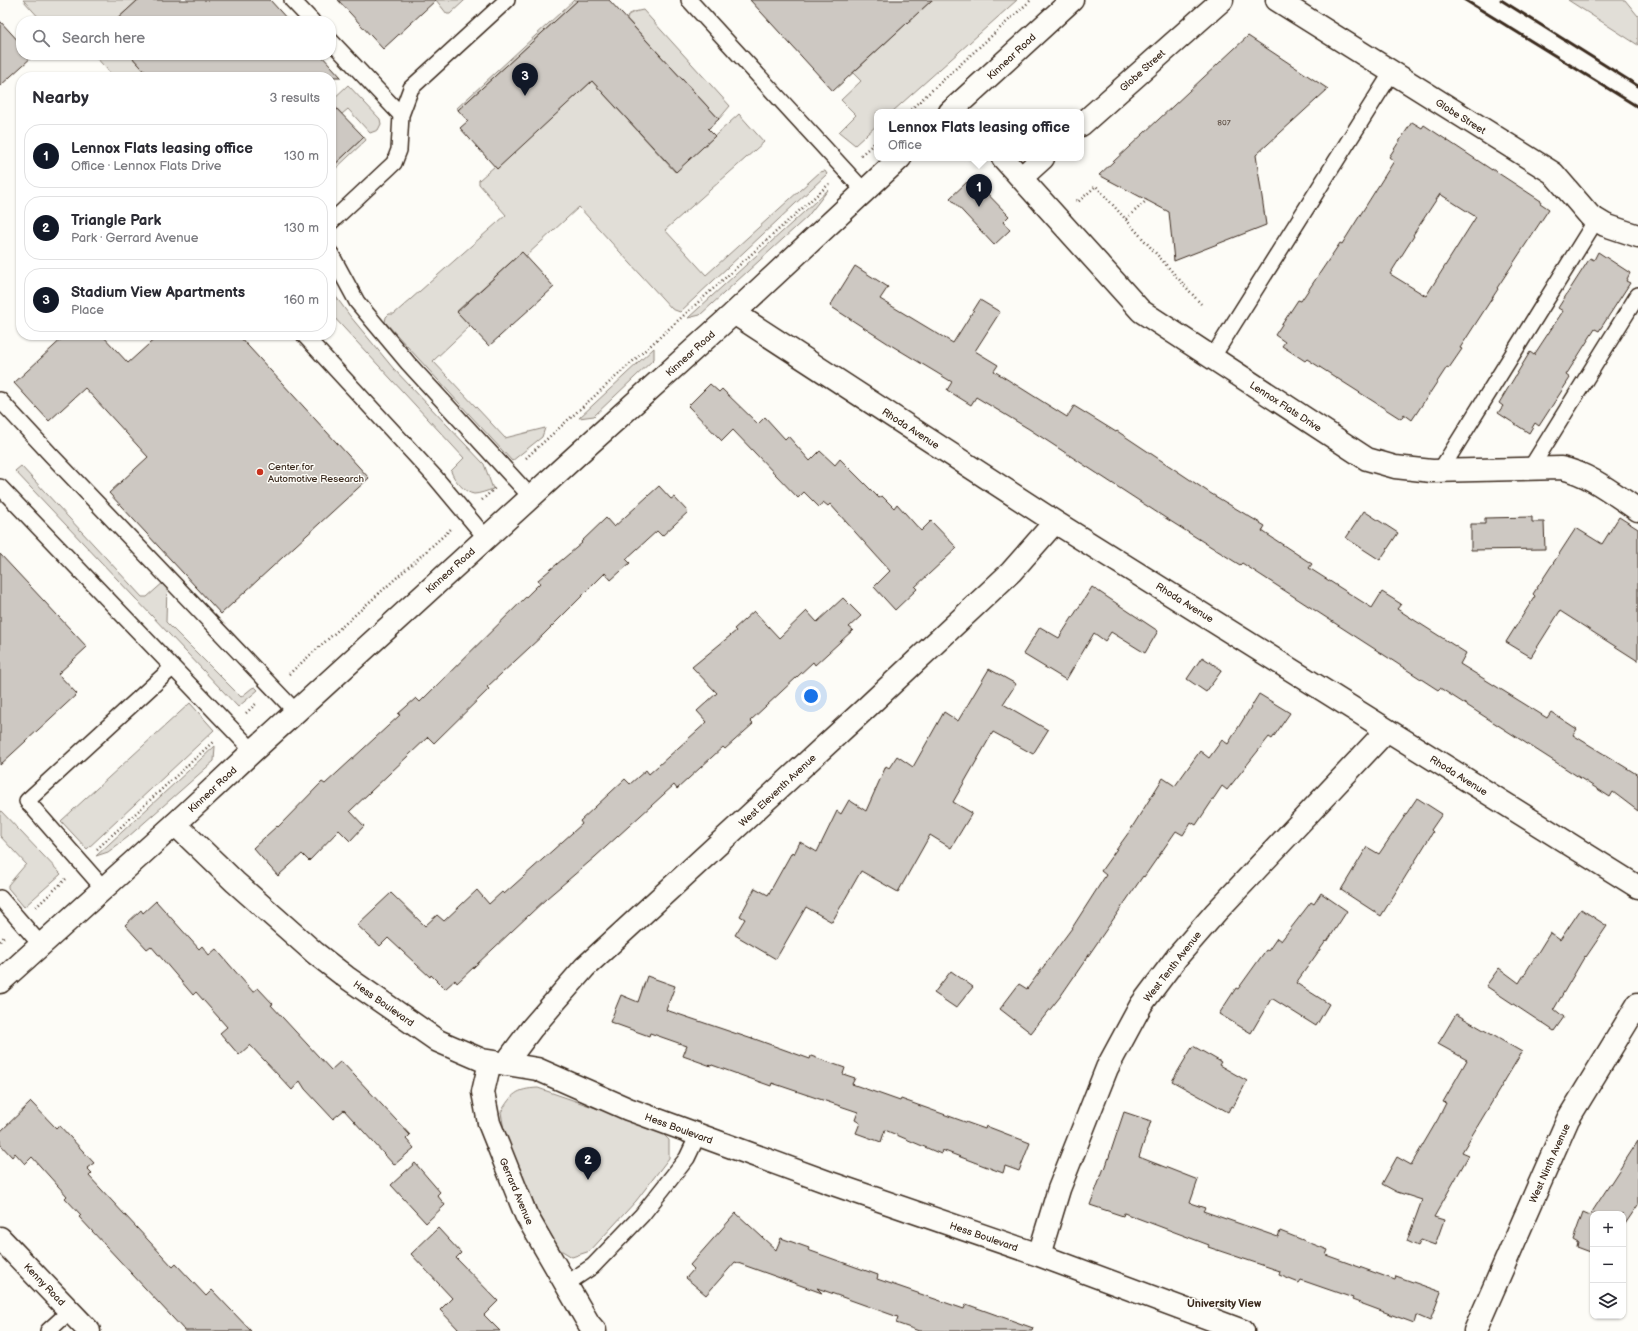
<!DOCTYPE html>
<meta charset="utf-8">
<style>
:root{--surface:#fff;--page:#f2f2f3;--text:#2b2b33;--muted:#7c7c81;--line:#e1e1e2;--accent:#111827}
body{margin:0;font-family:"Balsamiq Sans",sans-serif;background:var(--page);color:var(--text)}
.controls{position:absolute;right:12px;bottom:12px;display:grid;overflow:hidden;border-radius:8px;box-shadow:0 1px 3px #0004}
.controls button{width:36px;height:36px;display:grid;place-items:center;padding:0;border:0;border-bottom:1px solid var(--line);background:var(--surface);color:var(--text);font:20px sans-serif}
.you{position:absolute;left:811px;top:696px;width:14px;height:14px;margin:-10px;border:3px solid #fff;border-radius:50%;background:#1a73e8;box-shadow:0 0 0 6px #1a73e833}
.badge{display:grid;place-items:center;width:26px;height:26px;border-radius:50%;background:var(--accent);color:#fff;font-size:13px;font-weight:700}
.pin{position:absolute;translate:-50% -33px;filter:drop-shadow(0 1px 2px #0008)}
.pin::after{content:'';position:absolute;top:21px;width:14px;height:12px;background:inherit;clip-path:polygon(0 0,100% 0,50% 100%)}
.popup{position:absolute;left:874px;top:109px;width:210px;height:52px;box-sizing:border-box;display:grid;place-content:center;border-radius:8px;background:var(--surface);filter:drop-shadow(0 1px 3px #0005);font-size:13px;white-space:nowrap;color:var(--muted)}
.popup b{font-size:15px;color:var(--text)}
.popup::after{content:'';position:absolute;left:50%;top:100%;margin-left:-8px;border:8px solid transparent;border-top-color:var(--surface)}
.list{margin:0;padding:0;list-style:none}
h2{display:flex;justify-content:space-between;align-items:center;height:52px;margin:0;padding:0 16px;font-size:17px}
h2 small{font-size:13px;font-weight:400;color:var(--muted)}
.list li{display:grid;grid-template-columns:26px 1fr auto;gap:12px;align-items:center;box-sizing:border-box;height:64px;margin:0 8px 8px;padding:0 8px;border:1px solid var(--line);border-radius:16px}
.list b{display:block;font-size:15px;white-space:nowrap}
.list p{margin:0;font-size:13px;white-space:nowrap;color:var(--muted)}
.list em{font-size:13px;font-style:normal;color:var(--muted)}
.icon{flex:none;width:22px;height:22px;fill:none;stroke:currentColor;stroke-width:2;stroke-linecap:round;stroke-linejoin:round}
.map{position:relative;flex:none;width:1638px;height:1331px;overflow:hidden}
.search{position:absolute;background:var(--surface);box-shadow:0 1px 3px #0004;left:16px;top:16px;width:320px;height:44px;display:flex;align-items:center;gap:10px;box-sizing:border-box;padding:0 14px;border-radius:16px;color:var(--muted);font-size:15px}
.panel{position:absolute;background:var(--surface);box-shadow:0 1px 3px #0004;left:16px;top:72px;width:320px;height:268px;border-radius:16px}
.map>svg:first-child{display:block}
</style>
<div class="map">
<svg width="1638" height="1331" viewBox="0 0 1638 1331">
<rect width="100%" height="100%" fill="#fdfcf7"/>
<filter id="ink" filterUnits="userSpaceOnUse"><feTurbulence type="fractalNoise" baseFrequency=".025" numOctaves="2"/><feDisplacementMap in="SourceGraphic" scale="8" xChannelSelector="R" yChannelSelector="G"/><feConvolveMatrix kernelMatrix="1 2 1 2 8 2 1 2 1" color-interpolation-filters="sRGB"/></filter>
<g filter="url(#ink)">
<!-- green -->
<path fill="#e1ded7" stroke="#8e847a" d="M23 0H138L115 21H42Z
M436 0H465L450 14H447Z
M574 0H578L458 110 457 108Z
M932 0H1017L892 112H877V125L855 145 839 132 856 115 841 100 861 81 853 73Z
M1568 0H1625L1638 16V45Z
M643 10 730 106 719 119 627 19 628 15 634 12Z
M94 55H130L150 77H114Z
M592 81 675 172 739 114 764 142 665 230 706 275 820 172 825 171 827 174 680 312 672 309 579 207 526 256 522 252 457 311 470 326 433 361 505 438 545 428 542 437 512 461 385 322 386 317 389 314H394L506 215 479 184V180L495 166 497 168Z
M348 85 380 119 381 124 378 130 370 133 348 109 342 114 331 102V101Z
M364 137 366 140 331 173V168Z
M828 190 807 217 700 315 688 318Z
M331 290 350 316 393 368 484 464 493 489C487 491 479 494 474 494 465 493 453 479 451 471L464 458 331 314Z
M654 348V359L594 416 579 418Z
M21 466 142 597H147L165 581 167 583 166 622 241 697 252 688 255 687 258 690 238 707 15 471Z
M190 703 214 730 87 849 61 821Z
M215 746 214 761 128 837 108 852 96 856Z
M0 810 61 874 24 907 8 888V885L26 864 0 836Z
M538 1088 659 1130 669 1140V1158L636 1201 590 1251 572 1257 559 1249 537 1210 505 1136 501 1112C512 1094 516 1089 538 1088Z"/>
<!-- building -->
<path fill="#cdc8c2" stroke="#3b2a1e" fill-rule="evenodd" d="M138 0H270L289 21H115Z
M338 0H436L383 49Z
M578 0H609L719 119 708 129 715 136 676 172 592 81 497 169 460 128 468 121 458 110Z
M750 0H932L833 91Z
M0 21 21 44V55H32L33 56 0 86Z
M1248 36 1328 89 1256 155 1266 225 1174 261 1169 212 1099 175Z
M130 55H321L341 77H150Z
M331 103 364 137 331 168Z
M1412 122 1422 128 1424 125 1492 170V169L1541 201 1540 203 1549 209 1497 288 1498 289 1460 348 1462 349 1449 368 1447 367 1412 420 1404 414 1401 419 1307 359 1305 361 1282 346 1285 342 1275 335 1298 300 1301 301 1340 243 1342 244 1394 161 1389 157ZM1440 194 1476 217 1426 296 1390 274 1414 236 1413 235Z
M967 182 972 187 976 182 1009 216 1003 222 1010 230 994 245 950 198Z
M522 252 554 287 489 346 457 312Z
M1598 252 1630 273 1626 281 1630 283 1599 331 1595 329 1566 375 1570 378 1539 426 1535 423 1529 433 1498 413 1503 406 1499 403 1530 352 1534 355 1563 311 1558 308 1590 258 1594 260Z
M855 266 888 287 880 299 953 343 980 300 1000 312 975 351 998 365 994 371 1067 417 1074 406 1116 432 1117 431 1210 493 1265 526 1262 531 1312 564 1309 568 1372 608 1382 592 1401 604 1397 609 1466 653 1460 664 1547 718 1551 712 1577 729 1573 735 1638 775V811L1613 792 1610 797 1440 688 1438 690 1242 563 1240 565 1167 519 1029 429 976 397 971 405 947 390 952 382 889 344 830 306Z
M66 335H102L128 363 159 335H238L369 478 221 614 109 493 148 457 85 388 49 421 14 383Z
M710 384 719 392 722 389 758 424 765 417 785 439 788 436 810 461 820 451 835 465 840 459 879 498 882 496 894 508 897 504 921 531 931 521 957 548 915 587 917 589 895 610 874 587 890 571 830 504 828 506 823 502 819 507 804 492 798 498 733 430 722 441 688 406Z
M659 486 671 499 674 497 688 512 662 536 657 531 626 559 630 563 611 580 605 573 543 635 487 687 489 689 434 743 428 737 350 811 364 826 350 841 339 830 309 861 302 854 278 876 253 848 277 826 278 827 322 782 325 784 400 715 398 714 416 698 420 702 540 583 538 580 582 543 581 542 606 518 614 527Z
M1364 511 1398 533 1380 560 1346 538Z
M1532 517V522H1544L1545 549 1471 550V524H1485V518Z
M1619 517 1638 529V661L1560 611 1531 657 1506 642 1535 596 1533 594 1576 528 1602 544Z
M0 554 87 647 58 674 77 694 0 765Z
M1092 587 1158 631 1145 653 1111 632 1105 641 1094 633 1066 680 1023 654 1040 627 1059 638Z
M843 598 861 616 849 627 853 630 815 665 813 662 750 721 753 724 725 749 723 747 677 789 674 785 595 857 547 898 457 983 455 980 445 989 431 975 430 977 388 938 380 946 357 925 391 893 425 926 437 915 444 921 477 890 489 904 502 892 504 894 582 824 580 821 625 779 630 784 646 770 649 774 707 722 697 711 717 693 692 667 736 631 734 629 754 611 779 638 807 611 817 622Z
M1202 657 1222 670 1206 692 1187 679Z
M989 669 1016 684 1003 704 1048 730 1033 754 993 732 953 802 972 813 951 848 930 835 898 892 861 871 832 922 806 907 776 959 735 935 745 919 740 916 755 888 768 895 792 852 794 854 800 842 817 852 837 811 841 814 849 800 866 811 886 766 889 768 897 756 913 767 944 712 958 721Z
M1259 694 1290 713 1272 739 1269 737 1227 790 1222 786 1196 825 1191 822 1183 835 1176 831 1144 877 1143 876 1060 997 1031 1033 1000 1009 1019 984 1027 989 1072 928 1106 875 1101 871 1129 832 1163 778 1175 786 1200 751 1209 758 1222 740 1228 744Z
M1417 798 1442 814 1431 830 1433 832 1381 916 1341 890 1367 847 1379 854Z
M1321 893 1347 911 1327 942 1326 941 1296 983 1329 1004 1316 1026 1273 999H1271L1251 1033 1219 1014 1236 988 1238 989 1266 950 1268 951 1277 938 1281 941 1311 902 1314 904Z
M156 901 199 949 202 946 209 955 216 949 253 992 258 988 273 1004 271 1005 331 1070 341 1061 410 1135 406 1139 414 1148 394 1165 344 1110 333 1119 305 1089 300 1081 292 1090 250 1045 239 1055 220 1033 227 1027 196 992 193 995 151 946 147 949 125 925 141 910 143 913Z
M1581 909 1607 926 1586 957 1585 956 1554 1009 1564 1017 1554 1031 1486 986 1499 968 1519 983 1550 933 1560 940Z
M951 971 973 987 956 1008 934 993Z
M647 976 675 986 666 1010 752 1039V1038L810 1059 811 1056 845 1068 843 1074 855 1078 852 1084 900 1101 901 1099 985 1129 986 1126 1030 1143 1019 1171 1005 1166 1003 1173 942 1150 941 1154 885 1130 881 1142 856 1133 860 1123 855 1120 858 1112 772 1083 771 1086 712 1065 711 1066 683 1056 687 1046 650 1033 649 1036 610 1022 621 995 638 1002Z
M1456 1014 1522 1052 1462 1152 1469 1155 1434 1217 1444 1220 1435 1245 1421 1240 1418 1246 1407 1241 1422 1200 1397 1192 1382 1184 1397 1157 1411 1165 1438 1119 1446 1103 1443 1102 1467 1060 1438 1044Z
M1193 1046 1221 1062 1219 1065 1247 1081 1233 1107 1231 1106 1228 1112 1172 1081Z
M31 1102 56 1128 59 1125 94 1163 87 1168 92 1173 89 1176 173 1267 176 1264 206 1296 212 1290 251 1331H185L79 1217 81 1215 65 1198 67 1196 32 1157 25 1164 15 1153 12 1157 0 1144V1132Z
M1124 1112 1151 1121 1139 1157 1198 1180 1190 1203 1205 1208 1203 1211 1278 1237 1280 1231 1328 1250 1326 1255 1395 1280 1396 1276 1441 1292 1430 1321 1416 1315 1414 1323 1352 1300 1353 1298 1301 1280 1299 1283 1279 1275 1280 1271 1208 1247 1209 1245 1124 1213 1123 1216 1090 1205 1104 1168 1105 1169Z
M1638 1141V1205L1623 1227V1214H1593V1253L1577 1247 1578 1243 1573 1240 1583 1212 1590 1215Z
M415 1163 440 1192 437 1195 445 1205 426 1223 391 1185Z
M736 1213 776 1250 781 1238 809 1248 808 1250 878 1275 877 1279 964 1309 966 1304 1033 1328 1032 1331H919L896 1323 898 1317 817 1288 822 1293 735 1262 706 1295 686 1278 694 1269 690 1265Z
M438 1228 461 1253 456 1258 498 1301 484 1315 500 1331H460L440 1310 452 1298 411 1254Z"/>
<g fill="none" stroke-linecap="round" stroke-linejoin="round">
<!-- service casing -->
<g stroke="#3b2a1e" stroke-width="18">
<path id="service" d="M292 0 312 21
M689 0 864 191
M331 41 401 115
M331 222 394 163 399 150 401 115 411 88 507 0
M331 254 357 302 408 363 531 497
M304 335 435 477 486 538
M1212 358 1392 72
M0 400 51 455 296 712
M1530 469 1638 295
M1440 471 1596 220
M0 487 253 751
M104 889 27 801 173 667
M0 898 41 945
M566 1284 593 1266 642 1215 687 1158 698 1135
M48 1331 70 1311"/>
</g>
<!-- minor casing -->
<g stroke="#3b2a1e" stroke-width="25">
<path id="minor" d="M1277 0 1553 173 1590 216 1605 225 1638 236
M1081 125 1222 0
M1003 158 1141 311 1367 459 1395 467 1432 471 1561 468C1590 474 1614 494 1638 510
M1021 178 1043 158
M734 313 1055 522 1638 887
M175 824 235 882 315 953 346 977 438 1041 482 1060 537 1069 628 1109 830 1183 1039 1255 1243 1331
M490 1062 483 1092 489 1123 526 1215 589 1324 595 1331
M505 1064 532 1028 585 967 865 709 1011 572 1055 522
M1039 1255 1059 1189 1107 1068 1141 1005 1177 957 1216 912 1387 730
M1475 1331 1568 1119 1638 1004"/>
</g>
<!-- tertiary casing -->
<g stroke="#3b2a1e" stroke-width="25">
<path id="tertiary" d="M950 112 1072 0
M0 982 175 824 253 751 577 455 734 313 900 158
M0 1238 89 1331"/>
</g>
<!-- path -->
<path stroke="#3b2a1e" stroke-width="2.5" stroke-dasharray="1 3" stroke-linecap="butt" d="M908 112 1031 0
M861 155 877 141
M1076 200 1078 202 1096 186 1201 304
M1126 219 1147 200
M526 458 829 184
M482 500 495 488
M289 674 451 529
M246 713 257 703
M97 849 214 741
M36 907 66 879
M0 941 5 936"/>
<!-- service -->
<use href="#service" stroke="#fdfcf7" stroke-width="15"/>
<!-- minor -->
<use href="#minor" stroke="#fdfcf7" stroke-width="22"/>
<!-- tertiary -->
<use href="#tertiary" stroke="#fdfcf7" stroke-width="22"/>
<!-- rail -->
<path stroke="#3b2a1e" stroke-width="3" d="M1465 0 1638 107
M1501 0 1638 86"/>
</g>
</g>
<!-- markers -->
<circle fill="#c8321e" stroke="#fdfcf7" stroke-width="1.5" cx="260" cy="472" r="4"/>
<g text-anchor="middle" stroke-width="3" stroke-linejoin="round" paint-order="stroke">
<!-- number labels -->
<g font-size="8" fill="#605247">
<text x="1224" y="125">807</text>
</g>
<!-- street labels -->
<g font-size="10" fill="#3b2a1e" stroke="#fdfcf7">
<text transform="translate(1011 56) rotate(-43)" y="4">Kinnear Road</text>
<text transform="translate(1142 70) rotate(-42)" y="4">Globe Street</text>
<text transform="translate(1461 116) rotate(32)" y="4">Globe Street</text>
<text transform="translate(690 353) rotate(-42)" y="4">Kinnear Road</text>
<text transform="translate(1286 406) rotate(33)" y="4">Lennox Flats Drive</text>
<text transform="translate(911 428) rotate(33)" y="4">Rhoda Avenue</text>
<text transform="translate(450 570) rotate(-42)" y="4">Kinnear Road</text>
<text transform="translate(1185 602) rotate(32)" y="4">Rhoda Avenue</text>
<text transform="translate(1459 775) rotate(32)" y="4">Rhoda Avenue</text>
<text transform="translate(212 789) rotate(-43)" y="4">Kinnear Road</text>
<text transform="translate(777 790) rotate(-43)" y="4">West Eleventh Avenue</text>
<text transform="translate(1172 966) rotate(-52)" y="4">West Tenth Avenue</text>
<text transform="translate(384 1003) rotate(35)" y="4">Hess Boulevard</text>
<text transform="translate(679 1128) rotate(20)" y="4">Hess Boulevard</text>
<text transform="translate(1549 1163) rotate(-66)" y="4">West Ninth Avenue</text>
<text transform="translate(517 1191) rotate(67)" y="4">Gerrard Avenue</text>
<text transform="translate(984 1236) rotate(19)" y="4">Hess Boulevard</text>
<text transform="translate(45 1284) rotate(46)" y="4">Kenny Road</text>
</g>
<!-- poi labels -->
<g font-size="10" fill="#3b2a1e" stroke="#fdfcf7" text-anchor="start">
<text x="268" y="470">Center for<tspan x="268" dy="12">Automotive Research</tspan></text>
</g>
<!-- neighbourhood labels -->
<g font-size="11" font-weight="bold" fill="#3b2a1e" stroke="#fdfcf7">
<text x="1224" y="1307">University View</text>
</g>
</g>
</svg>
<div class="controls">
<button>+</button>
<button>−</button>
<button><svg class="icon" aria-label="layers" viewBox="0 0 24 24"><path d="M12 4l9 5-9 5-9-5zM3 14l9 5 9-5"/></svg></button>
</div>
<div class="you"></div>
<div class="pin badge" style="left:979px;top:207px">1</div>
<div class="popup"><b>Lennox Flats leasing office</b>Office</div>
<div class="pin badge" style="left:588px;top:1180px">2</div>
<div class="pin badge" style="left:525px;top:96px">3</div>
<div class="search"><svg class="icon" aria-label="search" viewBox="0 0 24 24"><circle cx="10" cy="10" r="6"/><path d="M15 15l6 6"/></svg>Search here</div>
<section class="panel">
<h2>Nearby<small>3 results</small></h2>
<ul class="list">
<li><span class="badge">1</span><div><b>Lennox Flats leasing office</b><p>Office · Lennox Flats Drive</p></div><em>130 m</em></li>
<li><span class="badge">2</span><div><b>Triangle Park</b><p>Park · Gerrard Avenue</p></div><em>130 m</em></li>
<li><span class="badge">3</span><div><b>Stadium View Apartments</b><p>Place</p></div><em>160 m</em></li>
</ul>
</section>
</div>
